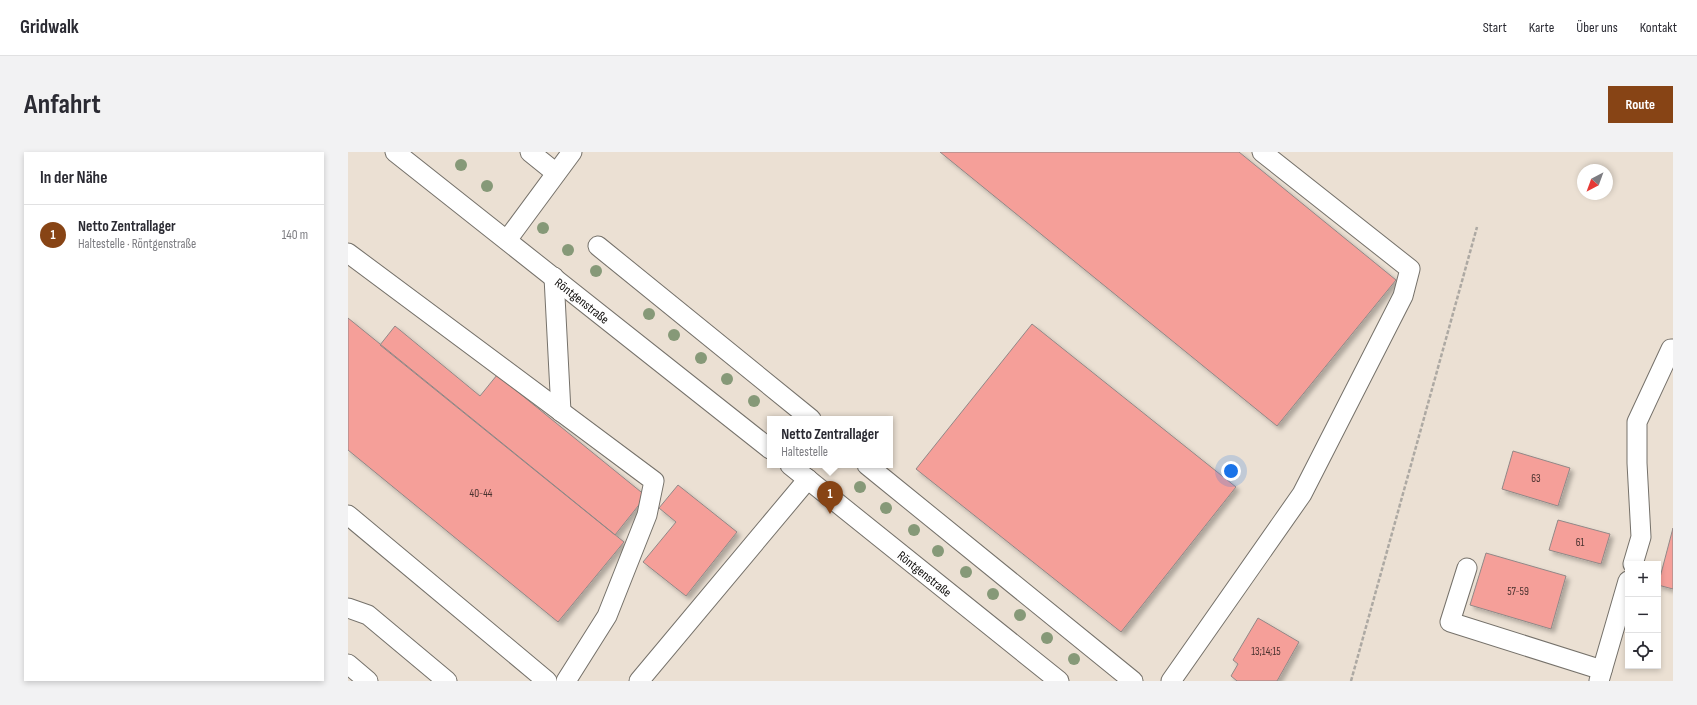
<!DOCTYPE html>
<html lang="de">
<meta charset="utf-8">
<style>
:root{--surface:#fff;--page:#f2f2f3;--text:#2b2b33;--muted:#7c7c81;--line:#e1e1e2;--accent:#874415}
body{margin:0;font-family:"Sofia Sans Condensed",sans-serif;background:var(--page);color:var(--text)}
.controls{position:absolute;right:12px;bottom:12px;display:grid;overflow:hidden;border-radius:0px;box-shadow:0 2px 6px #0003}
.controls button{width:36px;height:36px;display:grid;place-items:center;padding:0;border:0;border-bottom:1px solid var(--line);background:var(--surface);color:var(--text);font:20px sans-serif}
.compass{position:absolute;left:1229px;top:12px;width:36px;height:36px;border-radius:50%;background:var(--surface);box-shadow:0 2px 6px #0003;rotate:221deg}
.you{position:absolute;left:883px;top:319px;width:14px;height:14px;margin:-10px;border:3px solid #fff;border-radius:50%;background:#1a73e8;box-shadow:0 0 0 6px #1a73e833}
.badge{display:grid;place-items:center;width:26px;height:26px;border-radius:50%;background:var(--accent);color:#fff;font-size:13px;font-weight:700}
.pin{position:absolute;translate:-50% -33px;filter:drop-shadow(0 1px 2px #0008)}
.pin::after{content:'';position:absolute;top:21px;width:14px;height:12px;background:inherit;clip-path:polygon(0 0,100% 0,50% 100%)}
.popup{position:absolute;left:419px;top:264px;width:126px;height:52px;box-sizing:border-box;display:grid;place-content:center;border-radius:0px;background:var(--surface);filter:drop-shadow(0 1px 3px #0005);font-size:13px;white-space:nowrap;color:var(--muted)}
.popup b{font-size:15px;color:var(--text)}
.popup::after{content:'';position:absolute;left:50%;top:100%;margin-left:-8px;border:8px solid transparent;border-top-color:var(--surface)}
.list{margin:0;padding:0;list-style:none}
h2{display:flex;justify-content:space-between;align-items:center;height:52px;margin:0;padding:0 16px;font-size:17px}
h2 small{font-size:13px;font-weight:400;color:var(--muted)}
.list li{display:grid;grid-template-columns:26px 1fr auto;gap:12px;align-items:center;box-sizing:border-box;height:60px;padding:0 16px;border-top:1px solid var(--line)}
.list b{display:block;font-size:15px;white-space:nowrap}
.list p{margin:0;font-size:13px;white-space:nowrap;color:var(--muted)}
.list em{font-size:13px;font-style:normal;color:var(--muted)}
.icon{flex:none;width:22px;height:22px;fill:none;stroke:currentColor;stroke-width:2;stroke-linecap:round;stroke-linejoin:round}
.map{position:relative;flex:none;width:1325px;height:529px;overflow:hidden;border-radius:0px}
header{display:flex;align-items:center;gap:24px;box-sizing:border-box;height:56px;padding:0 20px;background:var(--surface);border-bottom:1px solid var(--line)}
header strong{font-size:19px}
nav{display:flex;gap:22px;margin-inline-start:auto;font-size:14px}
.intro{display:flex;align-items:center;justify-content:space-between;box-sizing:border-box;height:96px;padding:0 24px}
h1{margin:0;font-size:28px}
.button{padding:10px 18px;border-radius:0px;background:var(--accent);color:#fff;font-size:14px;font-weight:700}
main{display:flex;gap:24px;padding:0 24px}
aside{flex:1;background:var(--surface);border-radius:0px;box-shadow:0 2px 6px #0003}
.map>svg:first-child{display:block}
</style>
<header>
<strong>Gridwalk</strong>
<nav><a>Start</a><a>Karte</a><a>Über uns</a><a>Kontakt</a></nav>
</header>
<div class="intro"><h1>Anfahrt</h1><a class="button">Route</a></div>
<main>
<aside>
<h2>In der Nähe<small></small></h2>
<ul class="list">
<li><span class="badge">1</span><div><b>Netto Zentrallager</b><p>Haltestelle · Röntgenstraße</p></div><em>140 m</em></li>
</ul>
</aside>
<div class="map">
<svg width="1325" height="529" viewBox="0 0 1325 529">
<defs>
<filter id="shadow"><feDropShadow dx="3.5" dy="3.5" stdDeviation="2" flood-color="#0004"/></filter>
</defs>
<rect width="100%" height="100%" fill="#f3eee7"/>
<!-- built -->
<path fill="#ebe0d3" fill-rule="evenodd" d="M0 0H1325V529H0ZM1235 18H1259V42H1235ZM422 267H542V313H422ZM1280 412H1310V514H1280Z"/>
<!-- building -->
<path fill="#f59f99" stroke="#918887" filter="url(#shadow)" d="M592 0H891L1048 128 929 274Z
M0 166 276 390 210 470 0 298Z
M684 172 888 335 773 480 568 317Z
M47 174 132 244 149 223 298 344 267 383 32 193Z
M1165 299 1222 316 1210 354 1154 337Z
M330 333 389 380 338 444 295 410 328 370 311 356Z
M1210 368 1262 382 1253 412 1201 398Z
M1325 376V437L1310 433Z
M1138 401 1218 424 1203 477 1122 453Z
M910 466 951 490 929 529H889L883 524 890 512 885 508Z"/>
<g fill="none" stroke-linecap="round" stroke-linejoin="round">
<!-- minor casing -->
<g stroke="#75716a" stroke-width="21">
<g id="minor">
<path id="s1" d="M47 0 422 297"/>
<path d="M182 0 208 21"/>
<path d="M159 88 224 0"/>
<path d="M250 94 463 267"/>
<path d="M0 101 306 329 299 363 259 464 218 529"/>
<path d="M206 125 213 260"/>
<path id="s2" d="M442 313 711 529"/>
<path d="M519 313 785 529"/>
<path d="M0 363 199 529"/>
<path d="M1285 412 1293 385 1289 311V270L1323 197H1325"/>
<path d="M1119 416 1102 470 1254 518"/>
<path d="M0 456 20 463 99 529"/>
<path d="M0 512 20 529"/>
<path d="M291 529 460 327"/>
<path d="M823 529 954 342 1055 144 1062 117 914 0"/>
<path d="M1251 529 1280 429"/>
</g>
</g>
<!-- path -->
<path stroke="#ada9a3" stroke-width="2.5" stroke-dasharray="4 2" stroke-linecap="butt" d="M1003 529 1129 75"/>
<!-- minor -->
<use href="#minor" stroke="#fff" stroke-width="19"/>
</g>
<!-- trees -->
<g fill="#869978">
<circle cx="113" cy="13" r="6"/>
<circle cx="139" cy="34" r="6"/>
<circle cx="195" cy="76" r="6"/>
<circle cx="220" cy="98" r="6"/>
<circle cx="248" cy="119" r="6"/>
<circle cx="301" cy="162" r="6"/>
<circle cx="326" cy="183" r="6"/>
<circle cx="353" cy="206" r="6"/>
<circle cx="379" cy="227" r="6"/>
<circle cx="406" cy="249" r="6"/>
<circle cx="512" cy="335" r="6"/>
<circle cx="538" cy="356" r="6"/>
<circle cx="566" cy="378" r="6"/>
<circle cx="590" cy="399" r="6"/>
<circle cx="618" cy="420" r="6"/>
<circle cx="645" cy="442" r="6"/>
<circle cx="672" cy="463" r="6"/>
<circle cx="699" cy="486" r="6"/>
<circle cx="726" cy="507" r="6"/>
</g>
<g text-anchor="middle" stroke-width="3" stroke-linejoin="round" paint-order="stroke">
<!-- number labels -->
<g font-size="11" fill="#49322f">
<text x="1188" y="330">63</text>
<text x="133" y="345">40-44</text>
<text x="1232" y="394">61</text>
<text x="1170" y="443">57-59</text>
<text x="918" y="503">13;14;15</text>
</g>
<!-- street labels -->
<g font-size="13" fill="#100e0c" stroke="#fffbf7">
<text dy="5" stroke="none"><textPath href="#s1" startOffset="239">Röntgenstraße</textPath></text>
<text dy="5" stroke="none"><textPath href="#s2" startOffset="173">Röntgenstraße</textPath></text>
</g>
</g>
</svg>
<div class="controls">
<button>+</button>
<button>−</button>
<button><svg class="icon" aria-label="locate" viewBox="0 0 24 24"><circle cx="12" cy="12" r="6"/><path d="M12 2v4M12 18v4M2 12h4M18 12h4"/></svg></button>
</div>
<svg class="compass" viewBox="-18 -18 36 36"><path d="M0-13l5 13h-10z" fill="#e53935"/><path d="M0 13l5-13h-10z" fill="#7c7c81"/></svg>
<div class="you"></div>
<div class="pin badge" style="left:482px;top:362px">1</div>
<div class="popup"><b>Netto Zentrallager</b>Haltestelle</div>
</div>
</main>
